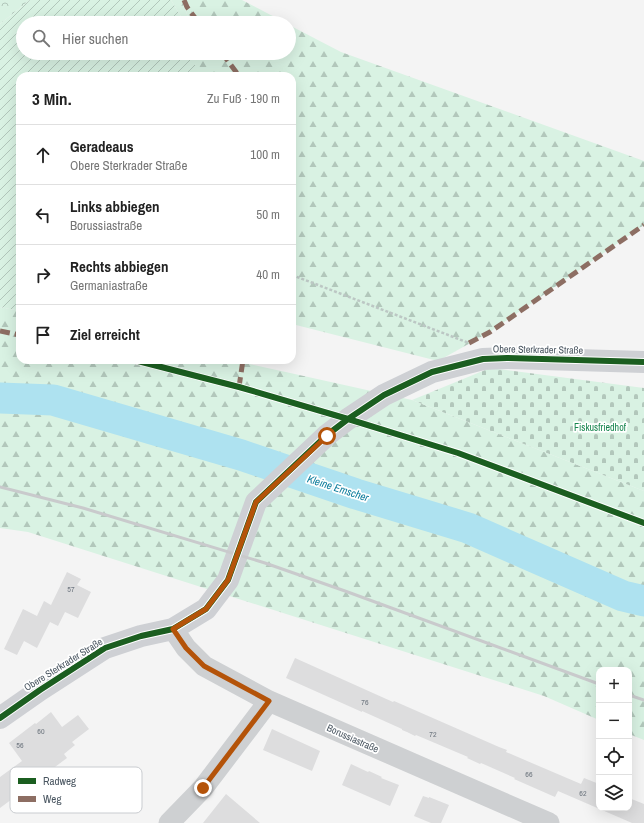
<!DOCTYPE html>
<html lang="de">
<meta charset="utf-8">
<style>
:root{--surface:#fff;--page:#f6f6f6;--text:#222;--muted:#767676;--line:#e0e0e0}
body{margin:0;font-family:"Archivo Narrow",sans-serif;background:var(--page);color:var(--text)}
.controls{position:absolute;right:12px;bottom:12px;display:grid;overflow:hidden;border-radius:8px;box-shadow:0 4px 16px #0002}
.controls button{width:36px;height:36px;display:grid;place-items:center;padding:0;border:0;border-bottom:1px solid var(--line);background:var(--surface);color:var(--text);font:20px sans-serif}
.stop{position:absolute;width:12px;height:12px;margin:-9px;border:3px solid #b45309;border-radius:50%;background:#fff}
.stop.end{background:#b45309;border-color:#fff;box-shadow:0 1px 4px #0008}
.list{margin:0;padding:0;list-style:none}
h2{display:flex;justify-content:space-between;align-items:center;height:52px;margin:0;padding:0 16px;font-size:17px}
h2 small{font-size:13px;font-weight:400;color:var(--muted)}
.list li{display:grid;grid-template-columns:26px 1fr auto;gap:12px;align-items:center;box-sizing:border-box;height:60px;padding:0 16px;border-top:1px solid var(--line)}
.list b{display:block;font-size:15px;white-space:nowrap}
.list p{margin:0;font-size:13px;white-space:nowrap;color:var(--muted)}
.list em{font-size:13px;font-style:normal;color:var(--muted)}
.icon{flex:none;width:22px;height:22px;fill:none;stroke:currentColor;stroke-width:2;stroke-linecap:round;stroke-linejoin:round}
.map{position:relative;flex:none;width:644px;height:823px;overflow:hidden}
.search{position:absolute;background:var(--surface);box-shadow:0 4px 16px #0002;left:16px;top:16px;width:280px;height:44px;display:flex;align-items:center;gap:10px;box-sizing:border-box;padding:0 14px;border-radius:22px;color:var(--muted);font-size:15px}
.panel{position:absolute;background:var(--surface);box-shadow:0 4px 16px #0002;left:16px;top:72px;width:280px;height:292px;border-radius:12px}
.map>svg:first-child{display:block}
</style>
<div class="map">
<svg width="644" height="823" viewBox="0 0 644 823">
<defs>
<pattern id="forest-firs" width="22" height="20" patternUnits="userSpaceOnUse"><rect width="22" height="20" fill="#d9f2e3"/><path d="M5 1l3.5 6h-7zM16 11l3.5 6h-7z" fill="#b2c7bb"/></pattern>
<pattern id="cemetery-stones" width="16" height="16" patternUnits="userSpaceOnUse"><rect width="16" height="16" fill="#d9f2e3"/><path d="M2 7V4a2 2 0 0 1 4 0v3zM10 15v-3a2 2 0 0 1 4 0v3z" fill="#b2c7bb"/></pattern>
<pattern id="park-crowns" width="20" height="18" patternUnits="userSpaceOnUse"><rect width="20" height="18" fill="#d9f2e3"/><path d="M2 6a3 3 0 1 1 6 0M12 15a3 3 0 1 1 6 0" fill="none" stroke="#b2c7bb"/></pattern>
<pattern id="garden-furrows" width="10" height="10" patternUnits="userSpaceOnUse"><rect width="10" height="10" fill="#d9f2e3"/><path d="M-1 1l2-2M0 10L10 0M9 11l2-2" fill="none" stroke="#b2c7bb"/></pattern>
</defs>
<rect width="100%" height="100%" fill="#f4f4f4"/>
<!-- forest -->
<path fill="url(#forest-firs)" d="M182 0H242L286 23H190Z
M289 25 341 52 644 161V225L490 332 438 361 292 324V76H195V53H289Z
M0 307 20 311V360H231L412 400 644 491V740L629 734V670H599V720L544 696 28 532 0 528Z"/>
<!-- cemetery -->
<path fill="url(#cemetery-stones)" d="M490 368 644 388V491L412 400Z"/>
<!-- park -->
<path fill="url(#park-crowns)" d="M0 0H30L0 24Z
M171 0H182L190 23H185Z"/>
<!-- garden -->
<path fill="url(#garden-furrows)" d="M30 0H171L185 23H23V53H195V76H20V311L0 307V24Z"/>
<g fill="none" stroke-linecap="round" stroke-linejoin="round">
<!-- river -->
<path stroke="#aee2f0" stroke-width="31" d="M0 398 53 400 241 455 356 494 468 528 527 554 623 596 644 601"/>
</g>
<!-- building -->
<path fill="#ddddde" d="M67 572 81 579 77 585 91 592 78 618 65 612 58 626 50 622 37 648 24 641 17 655 4 649 23 609 37 616 44 601 51 605Z
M295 658 393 702 394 701 499 747 507 750 506 752 581 784 584 778 599 784V808H629V798L644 804V823H632L558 791 555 797 514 779 515 778 481 763 480 764 467 758 468 757 416 735 415 736 407 732 402 730V729L362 711V712L286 678Z
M51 712 62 727 78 715 89 729 72 742 75 745 64 754 67 758 0 808V777L22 761 9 743 35 723 36 724Z
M272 729 320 751 312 771 263 750Z
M351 764 368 772 369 771 382 777 381 778 399 785 390 806 342 785Z
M226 794 260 823H203Z
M423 796 429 798V797L449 805 441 823H431L414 816Z"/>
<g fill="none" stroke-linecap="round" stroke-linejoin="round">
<!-- path -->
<path stroke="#bcc7c4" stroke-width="2.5" stroke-dasharray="3 2" stroke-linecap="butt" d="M292 275 469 343"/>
<!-- street -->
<path stroke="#ced0d2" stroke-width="21" d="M173 629 186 648 204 666 269 701 549 823
M169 823 203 788 269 701"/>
<!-- secondary -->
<path stroke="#ced0d4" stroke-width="22" d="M0 718 40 690 105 648 141 636 173 629 206 609 228 580 256 502 327 435 348 419 384 395 432 372 483 359 507 358 644 362"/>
<!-- rail -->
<path stroke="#c9cacc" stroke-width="3" d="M0 487 83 508 265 563 345 591 599 684
M629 695 644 700"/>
<!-- quiet -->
<path stroke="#8d6e63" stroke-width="5" stroke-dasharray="10 5" stroke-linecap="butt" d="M184 0 187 7 199 23
M222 53 239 76
M0 331 20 335
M469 343 490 332 644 225
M239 387 243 360"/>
<!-- cycleway casing -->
<g stroke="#fff" stroke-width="8">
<path id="cycleway" d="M134 360 239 387 348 419 458 453 644 523
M0 718 40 690 105 648 141 636 173 629 206 609 228 580 256 502 327 435 348 419 384 395 432 372 483 359 507 358 644 362"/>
</g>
<!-- cycleway -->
<use href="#cycleway" stroke="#1b5e20" stroke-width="6"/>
</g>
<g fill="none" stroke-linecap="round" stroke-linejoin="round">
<!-- route -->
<path stroke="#b45309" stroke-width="5" d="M203 788 269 701 204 666 186 648 173 629 206 609 228 580 256 502 327 436"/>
</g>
<g text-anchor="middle" stroke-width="3.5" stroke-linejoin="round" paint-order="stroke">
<!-- number labels -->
<g font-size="8" fill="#707881">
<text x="71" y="592">57</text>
<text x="365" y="705">76</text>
<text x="41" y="734">60</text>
<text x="433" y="737">72</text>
<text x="20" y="748">56</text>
<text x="529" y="777">66</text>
<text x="583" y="796">62</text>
</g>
<!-- street labels -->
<g font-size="10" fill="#4a5661" stroke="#fff">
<text transform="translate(538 349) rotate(1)" y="4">Obere Sterkrader Straße</text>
<text transform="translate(63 664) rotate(-32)" y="4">Obere Sterkrader Straße</text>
<text transform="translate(353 738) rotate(24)" y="4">Borussiastraße</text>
</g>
<!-- park labels -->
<g font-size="10" fill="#17864f" stroke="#fff">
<text x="600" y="431">Fiskusfriedhof</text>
</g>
<!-- water labels -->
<g font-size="11" font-style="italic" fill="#0c7c9b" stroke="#fff">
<text transform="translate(338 488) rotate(18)" y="4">Kleine Emscher</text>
</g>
</g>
<!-- legend -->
<rect x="10" y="767" width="132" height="46" rx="6" fill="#fff" stroke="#c9ccd0" stroke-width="1"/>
<rect x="18" y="778" width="18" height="6" fill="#1b5e20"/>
<rect x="18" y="796" width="18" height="6" fill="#8d6e63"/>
<g font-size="11" fill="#4a5661">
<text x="43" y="785">Radweg</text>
<text x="43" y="803">Weg</text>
</g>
</svg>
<div class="controls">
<button>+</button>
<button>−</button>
<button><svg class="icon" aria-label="locate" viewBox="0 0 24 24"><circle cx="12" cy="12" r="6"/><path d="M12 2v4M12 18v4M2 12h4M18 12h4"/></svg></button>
<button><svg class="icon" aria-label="layers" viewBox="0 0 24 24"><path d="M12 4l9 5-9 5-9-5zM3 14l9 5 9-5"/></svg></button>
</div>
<div class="stop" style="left:327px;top:436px"></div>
<div class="stop end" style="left:203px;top:788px"></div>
<div class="search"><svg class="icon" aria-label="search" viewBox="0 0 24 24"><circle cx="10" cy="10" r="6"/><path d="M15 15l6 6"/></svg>Hier suchen</div>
<section class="panel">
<h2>3 Min.<small>Zu Fuß · 190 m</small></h2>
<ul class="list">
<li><svg class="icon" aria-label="ahead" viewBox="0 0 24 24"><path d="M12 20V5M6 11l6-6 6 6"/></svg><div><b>Geradeaus</b><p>Obere Sterkrader Straße</p></div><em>100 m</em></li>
<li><svg class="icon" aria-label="left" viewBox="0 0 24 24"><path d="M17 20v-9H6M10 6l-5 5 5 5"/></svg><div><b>Links abbiegen</b><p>Borussiastraße</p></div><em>50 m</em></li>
<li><svg class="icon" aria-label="right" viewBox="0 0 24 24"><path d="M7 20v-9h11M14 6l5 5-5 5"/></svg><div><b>Rechts abbiegen</b><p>Germaniastraße</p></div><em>40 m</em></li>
<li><svg class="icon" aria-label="arrive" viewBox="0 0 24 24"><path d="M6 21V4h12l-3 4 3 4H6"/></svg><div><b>Ziel erreicht</b></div></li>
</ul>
</section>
</div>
